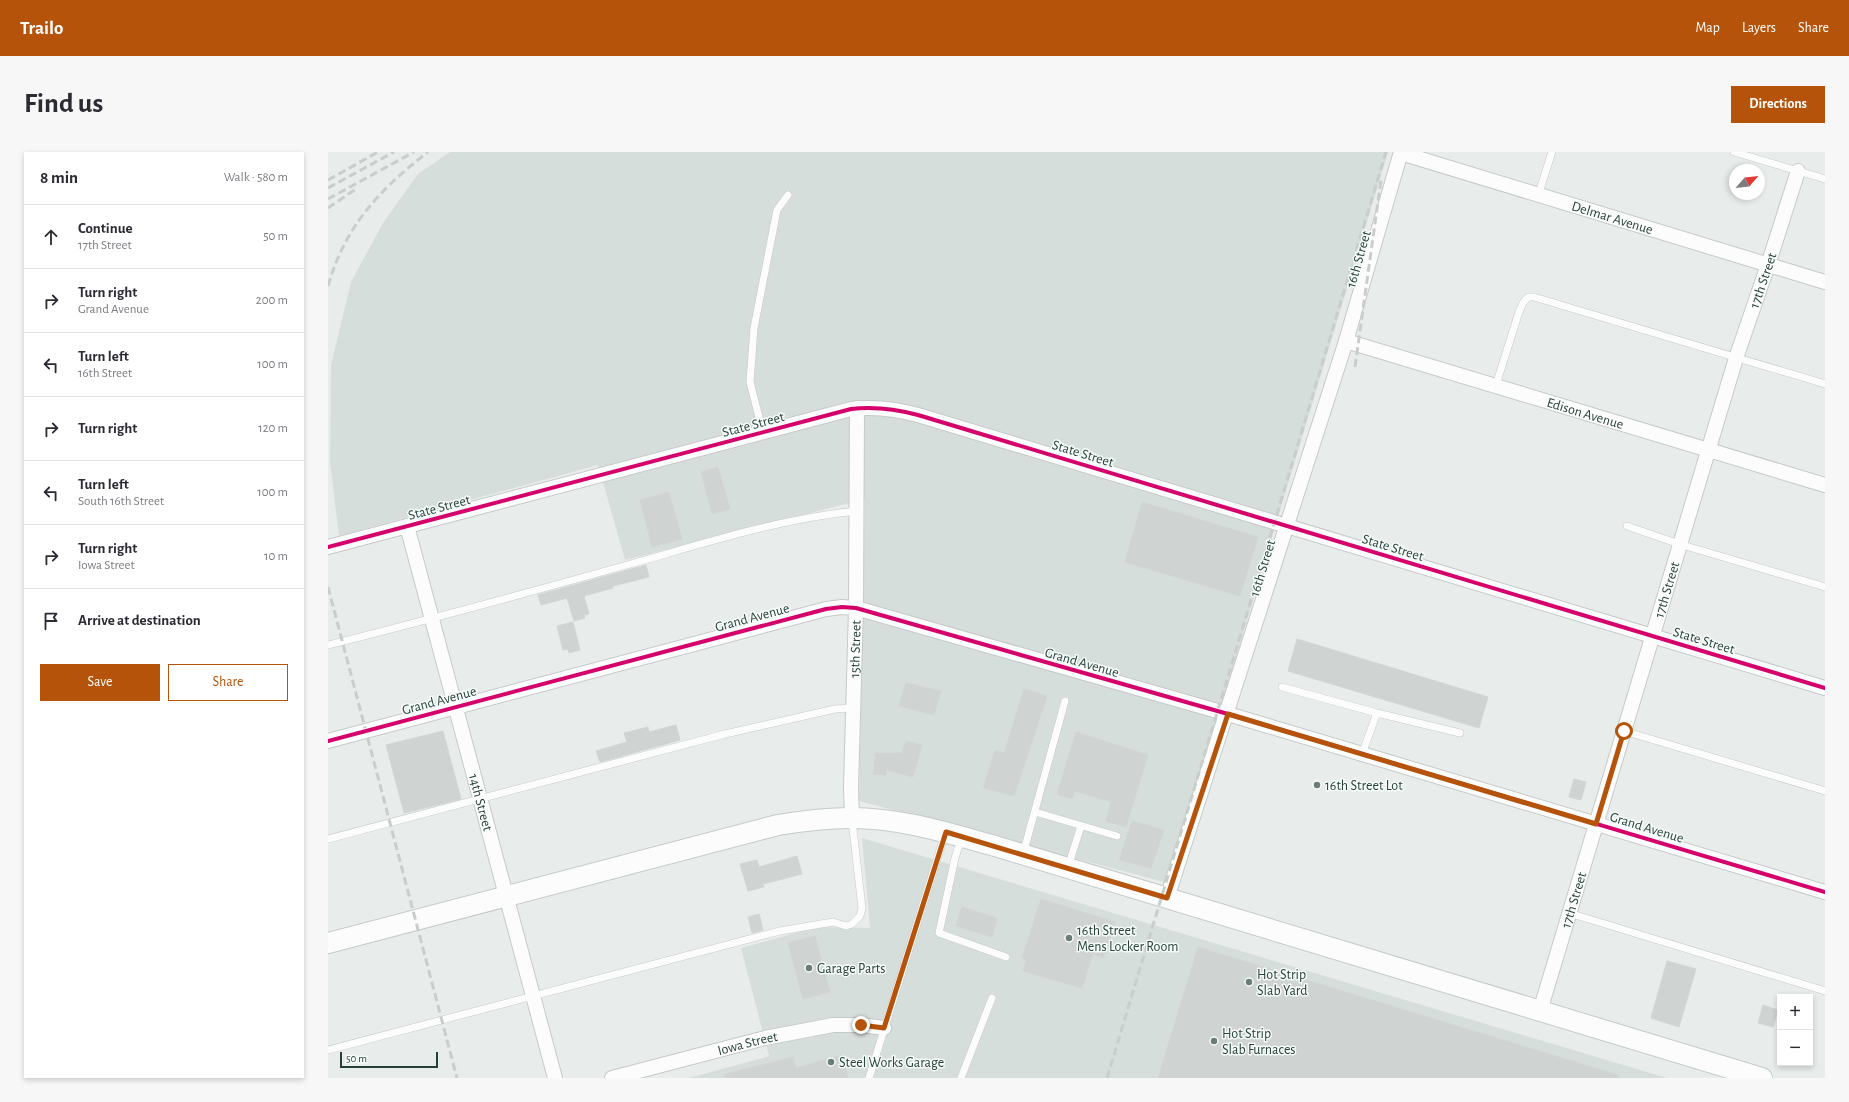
<!DOCTYPE html>
<meta charset="utf-8">
<style>
:root{--surface:#fff;--page:#f7f7f7;--text:#2b2b33;--muted:#7c7c81;--line:#e1e1e2;--accent:#b45309}
body{margin:0;font-family:"Alegreya Sans",sans-serif;background:var(--page);color:var(--text)}
.controls{position:absolute;right:12px;bottom:12px;display:grid;overflow:hidden;border-radius:0px;box-shadow:0 2px 6px #0003}
.controls button{width:36px;height:36px;display:grid;place-items:center;padding:0;border:0;border-bottom:1px solid var(--line);background:var(--surface);color:var(--text);font:20px sans-serif}
.compass{position:absolute;left:1401px;top:12px;width:36px;height:36px;border-radius:50%;background:var(--surface);box-shadow:0 2px 6px #0003;rotate:62deg}
.scale{position:absolute;left:12px;bottom:10px;width:98px;box-sizing:border-box;padding-left:4px;border:2px solid #24423a;border-top:0;font-size:11px;line-height:14px;white-space:nowrap;color:#24423a;-webkit-text-stroke:3px #f7fbf9;paint-order:stroke}
.stop{position:absolute;width:12px;height:12px;margin:-9px;border:3px solid #b45309;border-radius:50%;background:#fff}
.stop.end{background:#b45309;border-color:#fff;box-shadow:0 1px 4px #0008}
.list{margin:0;padding:0;list-style:none}
h2{display:flex;justify-content:space-between;align-items:center;height:52px;margin:0;padding:0 16px;font-size:17px}
h2 small{font-size:13px;font-weight:400;color:var(--muted)}
.list li{display:grid;grid-template-columns:26px 1fr auto;gap:12px;align-items:center;box-sizing:border-box;height:64px;padding:0 16px;border-top:1px solid var(--line)}
.list b{display:block;font-size:15px;white-space:nowrap}
.list p{margin:0;font-size:13px;white-space:nowrap;color:var(--muted)}
.list em{font-size:13px;font-style:normal;color:var(--muted)}
.actions{display:flex;gap:8px;padding:12px 16px}
.actions a{flex:1;padding:9px 0;border:1px solid var(--accent);border-radius:0px;text-align:center;font-size:14px;color:var(--accent)}
.actions .main{background:var(--accent);color:#fff}
.icon{flex:none;width:22px;height:22px;fill:none;stroke:currentColor;stroke-width:2;stroke-linecap:round;stroke-linejoin:round}
.map{position:relative;flex:none;width:1497px;height:926px;overflow:hidden;border-radius:0px}
header{display:flex;align-items:center;gap:24px;box-sizing:border-box;height:56px;padding:0 20px;background:var(--accent);color:#fff}
header strong{font-size:19px}
nav{display:flex;gap:22px;margin-inline-start:auto;font-size:14px}
.intro{display:flex;align-items:center;justify-content:space-between;box-sizing:border-box;height:96px;padding:0 24px}
h1{margin:0;font-size:28px}
.button{padding:10px 18px;border-radius:0px;background:var(--accent);color:#fff;font-size:14px;font-weight:700}
main{display:flex;gap:24px;padding:0 24px}
aside{flex:1;background:var(--surface);border-radius:0px;box-shadow:0 2px 6px #0003}
.map>svg:first-child{display:block}
</style>
<header>
<strong>Trailo</strong>
<nav><a>Map</a><a>Layers</a><a>Share</a></nav>
</header>
<div class="intro"><h1>Find us</h1><a class="button">Directions</a></div>
<main>
<aside>
<h2>8 min<small>Walk · 580 m</small></h2>
<ul class="list">
<li><svg class="icon" aria-label="ahead" viewBox="0 0 24 24"><path d="M12 20V5M6 11l6-6 6 6"/></svg><div><b>Continue</b><p>17th Street</p></div><em>50 m</em></li>
<li><svg class="icon" aria-label="right" viewBox="0 0 24 24"><path d="M7 20v-9h11M14 6l5 5-5 5"/></svg><div><b>Turn right</b><p>Grand Avenue</p></div><em>200 m</em></li>
<li><svg class="icon" aria-label="left" viewBox="0 0 24 24"><path d="M17 20v-9H6M10 6l-5 5 5 5"/></svg><div><b>Turn left</b><p>16th Street</p></div><em>100 m</em></li>
<li><svg class="icon" aria-label="right" viewBox="0 0 24 24"><path d="M7 20v-9h11M14 6l5 5-5 5"/></svg><div><b>Turn right</b></div><em>120 m</em></li>
<li><svg class="icon" aria-label="left" viewBox="0 0 24 24"><path d="M17 20v-9H6M10 6l-5 5 5 5"/></svg><div><b>Turn left</b><p>South 16th Street</p></div><em>100 m</em></li>
<li><svg class="icon" aria-label="right" viewBox="0 0 24 24"><path d="M7 20v-9h11M14 6l5 5-5 5"/></svg><div><b>Turn right</b><p>Iowa Street</p></div><em>10 m</em></li>
<li><svg class="icon" aria-label="arrive" viewBox="0 0 24 24"><path d="M6 21V4h12l-3 4 3 4H6"/></svg><div><b>Arrive at destination</b></div></li>
</ul>
<div class="actions"><a class="main">Save</a><a>Share</a></div>
</aside>
<div class="map">
<svg width="1497" height="926" viewBox="0 0 1497 926">
<rect width="100%" height="100%" fill="#e8edeb"/>
<!-- built -->
<path fill="#d6dedb" d="M122 0H1060L840 731 531 649 537 347 297 408 270 313 11 384 2 310 3 213 23 130 55 71 90 22Z
M534 686 1339 926H361L441 904 413 796 489 775 542 776Z"/>
<!-- building -->
<path fill="#cfd4d2" stroke="#d1d6d4" d="M390 315 402 357 384 362 373 320Z
M341 340 354 387 324 395 312 348Z
M814 350 930 385 912 444 797 410Z
M318 413 321 425 285 434V436L256 444 261 462 256 463 257 466 246 469 239 446 213 453 210 443Z
M245 470 252 498 241 501 240 497 235 498 229 474Z
M969 487 1160 545 1151 576 960 519Z
M578 531 613 539 606 563 571 554Z
M696 537 719 544 686 644 655 636 667 598 676 601Z
M348 573 352 588 272 610 268 599 299 590 296 581 320 575 321 580Z
M115 579 133 647 76 661 58 593Z
M748 580 820 603 798 675 778 669 783 650 747 639 744 647 729 642Z
M578 589 594 593 585 625 559 618 558 623 545 622 548 601H574Z
M1246 627 1258 630 1253 648 1241 645Z
M804 669 836 678 823 716 791 708Z
M469 704 474 722 435 732 436 735 420 739 412 712 429 708 431 715Z
M713 747 787 770 775 806 765 802 754 836 695 819 698 809 694 806Z
M634 755 669 766 664 785 628 774Z
M431 762 435 778 424 781 420 765Z
M487 784 502 840 475 847 460 791Z
M870 795 1290 923 1289 926H830Z
M1339 809 1368 817 1351 875 1323 866Z
M1435 853 1450 858 1445 875 1430 871Z
M514 903 520 926H397V922L465 905 468 916Z"/>
<g fill="none" stroke-linecap="round" stroke-linejoin="round">
<!-- lane casing -->
<g stroke="#c5cac8" stroke-width="8">
<path id="lane" d="M1406 0 1497 27
M1210 44 1224 0
M1168 233 1191 160 1195 151 1200 145H1206L1497 232
M435 281 422 230 426 176 449 58 460 43
M1299 374 1351 392 1497 435
M0 493C100 468 199 441 299 413 374 392 450 367 528 359
M954 535 1049 561
M1296 579 1497 639
M1034 602 1049 561 1132 581
M707 660 789 684
M0 687 397 582 507 557 525 556
M633 687 627 706 611 781 678 805
M695 702 737 549
M740 715 753 674
M1241 761 1497 839
M0 898 452 779 505 770 518 774 524 772 532 764 534 756 524 668
M541 926 617 682
M633 926 664 846"/>
</g>
<!-- street casing -->
<g stroke="#c5cac8" stroke-width="16">
<g id="street">
<path id="s1" d="M1073 1 1497 130"/>
<path id="s2" d="M1018 189 1497 333"/>
<path id="s3" d="M79 374 227 926"/>
<path d="M0 395 523 257C547 254 568 257 590 263L1497 536"/>
<path d="M0 589 498 457 514 455 528 456 900 562 1497 740"/>
<path id="s4" d="M524 666 523 635 528 456 529 256"/>
<path d="M839 746 1018 189 1073 0"/>
<path id="s5" d="M1212 859 1408 206 1440 113 1470 19"/>
<path id="s6" d="M284 926 437 886 505 873H533L556 876"/>
</g>
</g>
<!-- secondary casing -->
<g stroke="#c3cbc8" stroke-width="22">
<path id="secondary" d="M0 791 450 673C475 669 499 666 523 666 573 666 620 681 667 694L1434 926"/>
</g>
<!-- lane -->
<use href="#lane" stroke="#fcfcfc" stroke-width="7"/>
<!-- street -->
<use href="#street" stroke="#fcfcfc" stroke-width="14"/>
<!-- secondary -->
<use href="#secondary" stroke="#fcfcfc" stroke-width="20"/>
<!-- rail -->
<path stroke="#c9cdcc" stroke-width="3" stroke-dasharray="8 4" stroke-linecap="butt" d="M0 28 50 0
M0 36 66 0
M0 47 86 0
M0 56 28 37
M0 134C17 74 52 37 100 0
M1027 215 1053 28
M0 435 129 926
M779 926 1058 0"/>
<!-- cycleway casing -->
<g stroke="#f7fbf9" stroke-width="6">
<path id="cycleway" d="M0 395 523 257C547 254 568 257 590 263L1497 536
M0 589 498 457 514 455 528 456 900 562 1497 740"/>
</g>
<!-- cycleway -->
<use href="#cycleway" stroke="#d6006c" stroke-width="4"/>
</g>
<g fill="none" stroke-linecap="round" stroke-linejoin="round">
<!-- route -->
<path stroke="#b45309" stroke-width="5" d="M533 873 556 876 618 680 839 746 900 562 1268 672 1296 579"/>
</g>
<!-- markers -->
<g fill="#697e78" stroke="#f7fbf9" stroke-width="1.5">
<circle cx="989" cy="633" r="4"/>
<circle cx="741" cy="786" r="4"/>
<circle cx="481" cy="816" r="4"/>
<circle cx="921" cy="830" r="4"/>
<circle cx="886" cy="889" r="4"/>
<circle cx="503" cy="910" r="4"/>
</g>
<g text-anchor="middle" stroke-width="3" stroke-linejoin="round" paint-order="stroke">
<!-- street labels -->
<g font-size="14" fill="#24423a" stroke="#f7fbf9">
<text dy="5" stroke="none"><textPath href="#s1" startOffset="221">Delmar Avenue</textPath></text>
<text transform="translate(1030 107) rotate(-74)" y="5">16th Street</text>
<text dy="5" stroke="none"><textPath href="#s5" startOffset="764">17th Street</textPath></text>
<text dy="5" stroke="none"><textPath href="#s2" startOffset="250">Edison Avenue</textPath></text>
<text transform="translate(425 272) rotate(-15)" y="5">State Street</text>
<text transform="translate(755 301) rotate(17)" y="5">State Street</text>
<text transform="translate(111 355) rotate(-15)" y="5">State Street</text>
<text transform="translate(1065 395) rotate(17)" y="5">State Street</text>
<text transform="translate(934 416) rotate(-73)" y="5">16th Street</text>
<text dy="5" stroke="none"><textPath href="#s5" startOffset="440">17th Street</textPath></text>
<text transform="translate(424 465) rotate(-15)" y="5">Grand Avenue</text>
<text transform="translate(1376 488) rotate(17)" y="5">State Street</text>
<text dy="5" stroke="none"><textPath href="#s4" startOffset="169">15th Street</textPath></text>
<text transform="translate(754 510) rotate(16)" y="5">Grand Avenue</text>
<text transform="translate(111 548) rotate(-15)" y="5">Grand Avenue</text>
<text dy="5" stroke="none"><textPath href="#s3" startOffset="286">14th Street</textPath></text>
<text transform="translate(1319 675) rotate(17)" y="5">Grand Avenue</text>
<text dy="5" stroke="none"><textPath href="#s5" startOffset="116">17th Street</textPath></text>
<text dy="5" stroke="none"><textPath href="#s6" startOffset="140">Iowa Street</textPath></text>
</g>
<!-- poi labels -->
<g font-size="14" fill="#24423a" stroke="#f7fbf9" text-anchor="start">
<text x="997" y="638">16th Street Lot</text>
<text x="749" y="783">16th Street<tspan x="749" dy="16">Mens Locker Room</tspan></text>
<text x="489" y="821">Garage Parts</text>
<text x="929" y="827">Hot Strip<tspan x="929" dy="16">Slab Yard</tspan></text>
<text x="894" y="886">Hot Strip<tspan x="894" dy="16">Slab Furnaces</tspan></text>
<text x="511" y="915">Steel Works Garage</text>
</g>
</g>
</svg>
<div class="controls">
<button>+</button>
<button>−</button>
</div>
<svg class="compass" viewBox="-18 -18 36 36"><path d="M0-13l5 13h-10z" fill="#e53935"/><path d="M0 13l5-13h-10z" fill="#7c7c81"/></svg>
<div class="scale">50 m</div>
<div class="stop" style="left:1296px;top:579px"></div>
<div class="stop end" style="left:533px;top:873px"></div>
</div>
</main>
